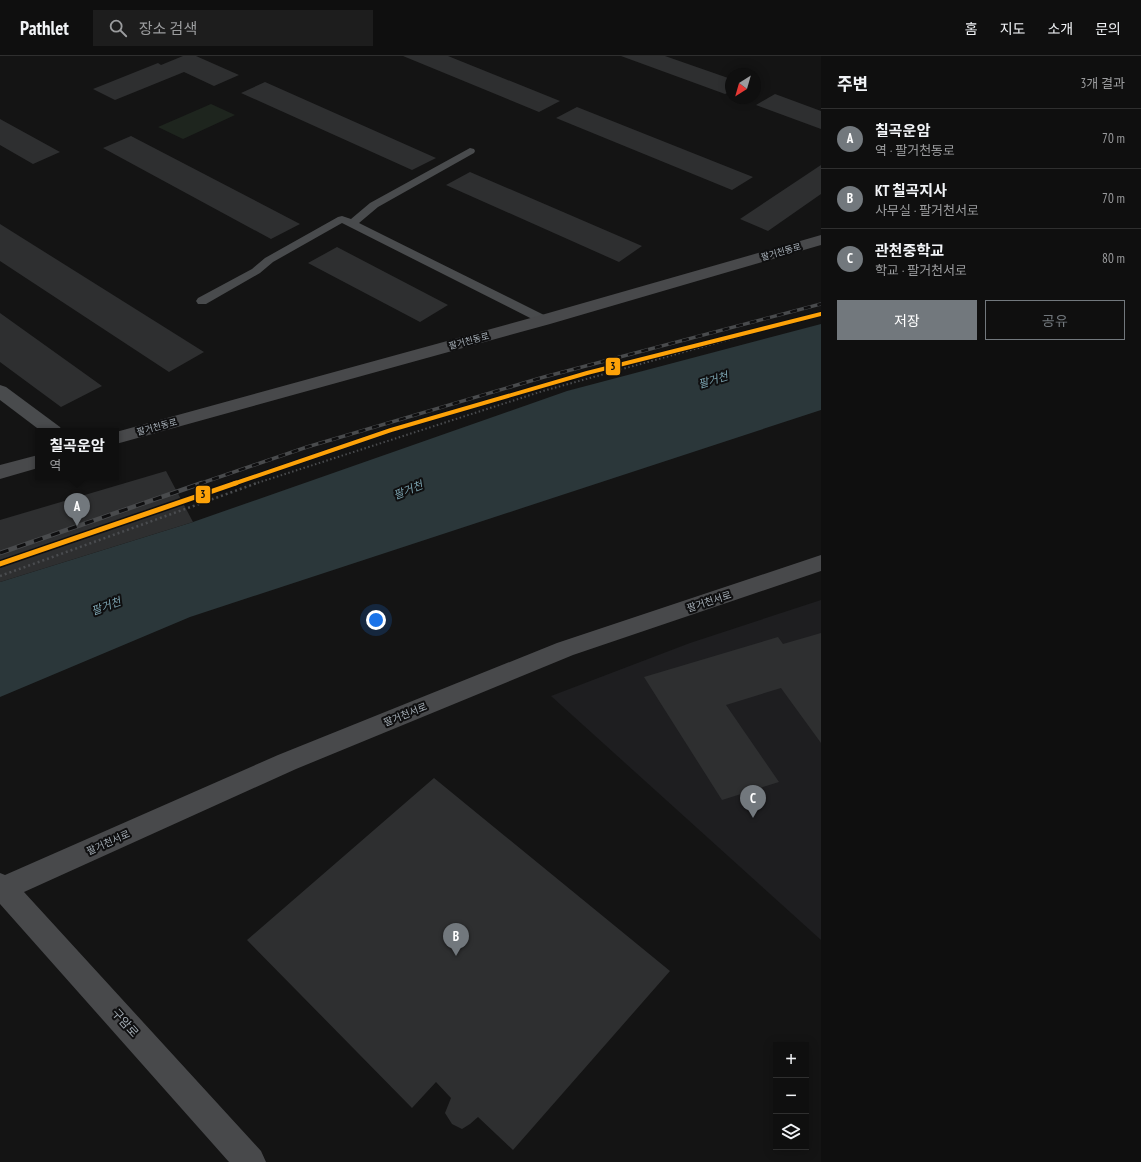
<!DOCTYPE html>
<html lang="ko">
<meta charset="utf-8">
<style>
:root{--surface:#0f0f0f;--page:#1d1d1d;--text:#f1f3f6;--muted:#9b9c9e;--line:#2f2f2f;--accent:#72787d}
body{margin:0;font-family:"PT Sans Narrow","Noto Sans KR",sans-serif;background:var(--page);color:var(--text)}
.controls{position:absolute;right:12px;bottom:12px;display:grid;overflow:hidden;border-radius:0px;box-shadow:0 2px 10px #0003}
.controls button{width:36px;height:36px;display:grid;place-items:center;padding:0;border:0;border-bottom:1px solid var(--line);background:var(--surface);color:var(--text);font:20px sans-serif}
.compass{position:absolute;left:725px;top:12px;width:36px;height:36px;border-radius:50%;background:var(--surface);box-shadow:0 2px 10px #0003;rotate:217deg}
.you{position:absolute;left:376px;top:564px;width:14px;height:14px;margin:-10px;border:3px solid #fff;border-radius:50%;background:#1a73e8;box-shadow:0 0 0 6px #1a73e833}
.badge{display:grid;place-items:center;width:26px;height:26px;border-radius:50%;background:var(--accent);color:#fff;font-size:13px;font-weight:700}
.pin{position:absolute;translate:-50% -33px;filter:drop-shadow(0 1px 2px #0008)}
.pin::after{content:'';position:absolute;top:21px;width:14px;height:12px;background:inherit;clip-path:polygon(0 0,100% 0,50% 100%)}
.popup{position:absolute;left:35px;top:372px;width:84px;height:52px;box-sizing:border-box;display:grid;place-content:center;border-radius:0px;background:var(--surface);filter:drop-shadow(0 1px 3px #0005);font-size:13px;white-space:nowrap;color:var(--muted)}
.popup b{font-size:15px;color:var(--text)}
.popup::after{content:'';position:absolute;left:50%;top:100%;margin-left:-8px;border:8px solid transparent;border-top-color:var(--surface)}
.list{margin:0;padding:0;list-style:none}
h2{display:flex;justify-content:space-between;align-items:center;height:52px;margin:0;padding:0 16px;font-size:17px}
h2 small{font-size:13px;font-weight:400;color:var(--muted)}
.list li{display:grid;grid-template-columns:26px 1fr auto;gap:12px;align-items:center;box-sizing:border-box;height:60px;padding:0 16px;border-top:1px solid var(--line)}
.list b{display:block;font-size:15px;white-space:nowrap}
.list p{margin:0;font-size:13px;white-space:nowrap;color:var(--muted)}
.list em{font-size:13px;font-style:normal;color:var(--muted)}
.actions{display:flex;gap:8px;padding:12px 16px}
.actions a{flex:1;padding:9px 0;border:1px solid var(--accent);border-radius:0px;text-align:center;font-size:14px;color:var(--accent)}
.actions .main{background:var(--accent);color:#fff}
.icon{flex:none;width:22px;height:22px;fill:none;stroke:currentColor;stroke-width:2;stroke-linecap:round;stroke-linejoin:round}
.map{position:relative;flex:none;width:821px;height:1106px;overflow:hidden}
header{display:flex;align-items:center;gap:24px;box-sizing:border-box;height:56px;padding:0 20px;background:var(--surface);border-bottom:1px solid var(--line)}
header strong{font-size:19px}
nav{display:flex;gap:22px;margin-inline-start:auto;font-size:14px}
.search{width:280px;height:36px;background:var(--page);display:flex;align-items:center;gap:10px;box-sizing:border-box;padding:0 14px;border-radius:0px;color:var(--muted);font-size:15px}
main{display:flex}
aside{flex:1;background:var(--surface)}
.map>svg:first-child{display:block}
</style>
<header>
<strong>Pathlet</strong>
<div class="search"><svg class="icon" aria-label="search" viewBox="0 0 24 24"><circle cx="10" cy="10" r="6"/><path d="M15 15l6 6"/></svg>장소 검색</div>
<nav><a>홈</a><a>지도</a><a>소개</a><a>문의</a></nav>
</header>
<main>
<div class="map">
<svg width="821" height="1106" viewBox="0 0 821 1106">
<rect width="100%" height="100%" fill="#141414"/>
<!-- built -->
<path fill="#1e1e20" d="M821 544V884L551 640 690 587Z"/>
<!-- green -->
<path fill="#1e251e" d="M211 48 235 59 183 83 158 71Z"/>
<!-- water -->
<path fill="#2b373a" d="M821 268V354L190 561 0 641V526L193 466 567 335Z"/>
<!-- building -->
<path fill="#2e2f30" d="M183 0H196L239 19 214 30 184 16 115 44 93 33 158 7 161 9Z
M403 0H448L560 45 539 56Z
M621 0H665L731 23V35L725 38Z
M265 26 436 102 412 114 241 37Z
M775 38 821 55V73L756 49Z
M577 51 753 121 732 134 556 62Z
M0 63 60 96 33 108 0 89Z
M131 80 300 168 271 183 103 92Z
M821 109V138L768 175 740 163Z
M470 116 642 190 619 206 446 129Z
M0 168 204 296 169 316 0 205Z
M337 191 448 249 420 266 308 207Z
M0 257 102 330 61 351 0 306Z
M166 415 193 466 0 526V464Z
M821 577V687L781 632 726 649 779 726 722 744 644 621 778 581 783 588Z
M434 722 670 915 513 1094 478 1061 470 1068 462 1073 452 1068 445 1057 451 1042 436 1026 412 1052 247 884Z"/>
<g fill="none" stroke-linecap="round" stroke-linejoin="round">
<!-- path-far1 -->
<path stroke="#4a4c4f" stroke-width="2" stroke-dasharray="1.5 2.5" stroke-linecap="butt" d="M254 428 543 335 821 258"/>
<!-- path -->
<path stroke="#4a4c4f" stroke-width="2.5" stroke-dasharray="2 3" stroke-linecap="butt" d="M0 520 257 427"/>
<!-- lane -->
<path fill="#494b4d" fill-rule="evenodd" d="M470 92 474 93 475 95 474 97 378 151 359 167 548 261 550 264 548 267H540L342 167 273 206 260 217 206 248H198L196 245 198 242 252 213 265 202 338 161 342 160 351 163 370 147Z"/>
<!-- street -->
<path fill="#494b4d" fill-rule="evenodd" d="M0 329 6 331 60 371 62 375H41L0 344Z"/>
<!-- secondary -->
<path fill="#48494b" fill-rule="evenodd" d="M821 179V189L550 268 116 388V376L538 260Z
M38 399V412L0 423V409Z
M821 499V515L573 599 296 713 24 836 261 1095 266 1106H229L0 848V817L5 819 278 699 557 587Z"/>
<!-- rail-far1 casing -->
<g stroke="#494b4d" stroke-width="3.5">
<path id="rail-far1" d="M199 428 307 391 544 321 821 248"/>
</g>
<!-- rail casing -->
<g stroke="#494b4d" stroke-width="4.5">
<path id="rail" d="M0 497 202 427"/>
</g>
<!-- rail-far1 -->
<use href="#rail-far1" stroke="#0f0f10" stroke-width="2.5" stroke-dasharray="7" stroke-linecap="butt"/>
<!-- rail -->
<use href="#rail" stroke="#0f0f10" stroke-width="3" stroke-dasharray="9" stroke-linecap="butt"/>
<!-- metro-1-far1 casing -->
<g stroke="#0f0f10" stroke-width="6">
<path id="metro-1-far1" d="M233 428 391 374 587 317 821 258"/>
</g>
<!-- metro-1 casing -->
<g stroke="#0f0f10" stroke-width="8">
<path id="metro-1" d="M0 508 236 427"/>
</g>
<!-- metro-1-far1 -->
<use href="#metro-1-far1" stroke="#fda208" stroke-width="4"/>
<!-- metro-1 -->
<use href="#metro-1" stroke="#fda208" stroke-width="5"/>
</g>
<g text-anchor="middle" stroke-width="4" stroke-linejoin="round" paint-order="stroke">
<!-- far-street labels -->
<g font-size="9" fill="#a5aeb6" stroke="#0f0f10">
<text transform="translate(781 196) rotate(-16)" y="3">팔거천동로</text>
<text transform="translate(469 285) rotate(-15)" y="3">팔거천동로</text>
<text transform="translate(157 371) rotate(-15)" y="3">팔거천동로</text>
</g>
<!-- street labels -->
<g font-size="10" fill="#a5aeb6" stroke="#0f0f10">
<text transform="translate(709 545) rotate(-18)" y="4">팔거천서로</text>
<text transform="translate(405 658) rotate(-22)" y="4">팔거천서로</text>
<text transform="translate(108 786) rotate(-24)" y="4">팔거천서로</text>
</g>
<!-- water labels -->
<g font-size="11" font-style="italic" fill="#7ca4b1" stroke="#0f0f10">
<text transform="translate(713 324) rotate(-17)" y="4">팔거천</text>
<text transform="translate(408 434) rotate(-22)" y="4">팔거천</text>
<text transform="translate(106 550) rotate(-21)" y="4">팔거천</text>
</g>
<!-- near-street labels -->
<g font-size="12" fill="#a5aeb6" stroke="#0f0f10">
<text transform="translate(125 967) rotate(48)" y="4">구암로</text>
</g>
</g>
<g stroke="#0f0f10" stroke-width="1.5">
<rect x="605" y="301" width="16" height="19" rx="4" fill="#fda208"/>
<rect x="195" y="429" width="16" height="19" rx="4" fill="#fda208"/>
</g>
<g font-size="11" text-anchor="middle" font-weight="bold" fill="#111">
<text x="613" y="314">3</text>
<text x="203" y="442">3</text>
</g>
</svg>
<div class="controls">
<button>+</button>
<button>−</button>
<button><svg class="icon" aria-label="layers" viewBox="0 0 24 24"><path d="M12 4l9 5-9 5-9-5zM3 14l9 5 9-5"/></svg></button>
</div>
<svg class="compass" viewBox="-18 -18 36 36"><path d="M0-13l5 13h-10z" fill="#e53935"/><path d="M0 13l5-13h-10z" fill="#9b9c9e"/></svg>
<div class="you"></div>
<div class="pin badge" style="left:77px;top:470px">A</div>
<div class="popup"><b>칠곡운암</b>역</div>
<div class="pin badge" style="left:456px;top:900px">B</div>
<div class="pin badge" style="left:753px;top:762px">C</div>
</div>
<aside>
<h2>주변<small>3개 결과</small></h2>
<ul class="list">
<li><span class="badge">A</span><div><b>칠곡운암</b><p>역 · 팔거천동로</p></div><em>70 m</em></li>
<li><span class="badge">B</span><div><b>KT 칠곡지사</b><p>사무실 · 팔거천서로</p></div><em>70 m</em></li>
<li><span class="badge">C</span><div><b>관천중학교</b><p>학교 · 팔거천서로</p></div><em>80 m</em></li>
</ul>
<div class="actions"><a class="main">저장</a><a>공유</a></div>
</aside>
</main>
